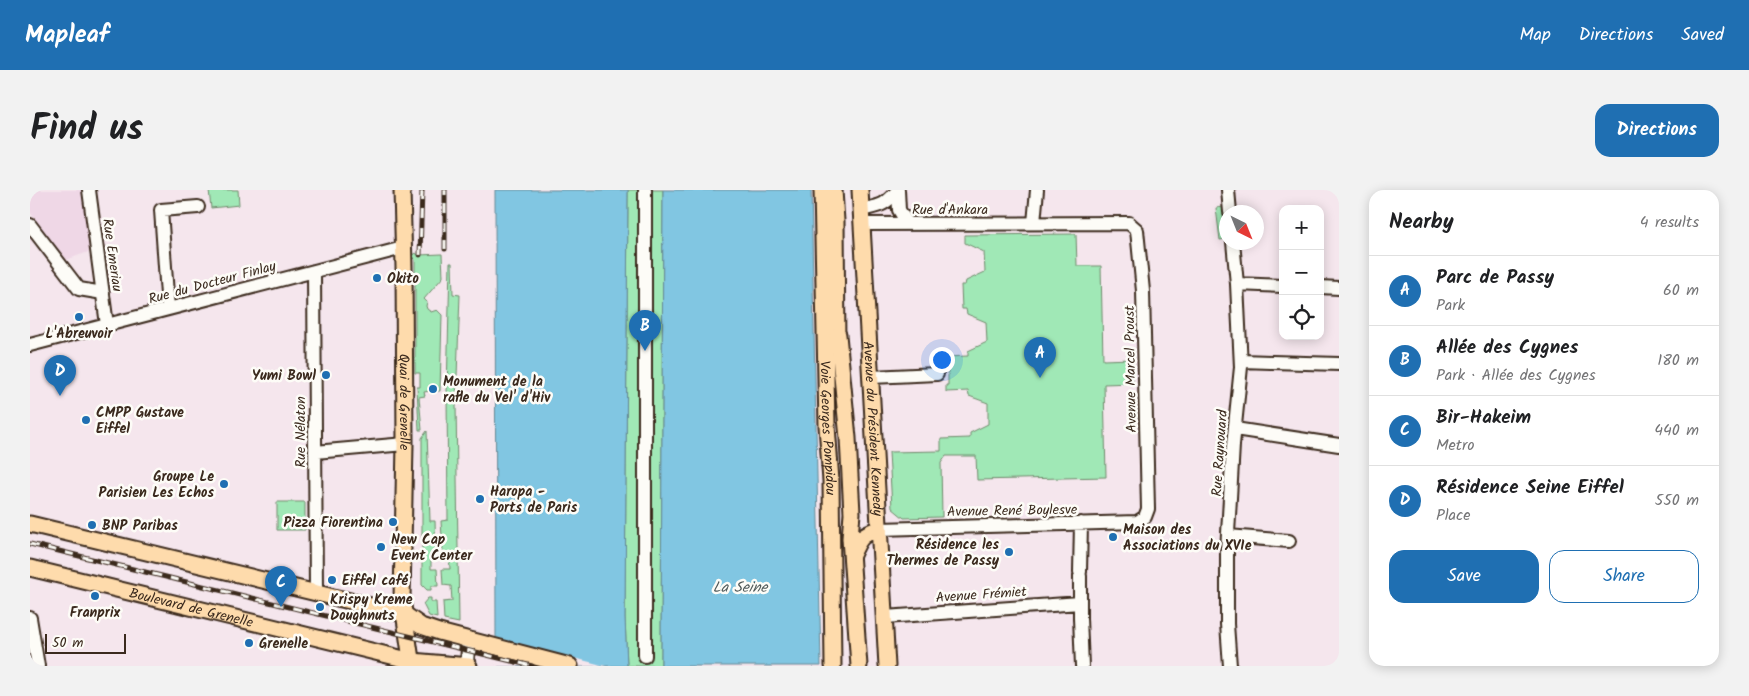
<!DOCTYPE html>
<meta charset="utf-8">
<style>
:root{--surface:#fff;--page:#f2f2f2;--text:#202124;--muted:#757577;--line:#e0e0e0;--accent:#1f6fb2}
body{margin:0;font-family:Kalam,sans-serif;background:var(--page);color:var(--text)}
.controls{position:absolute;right:15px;top:15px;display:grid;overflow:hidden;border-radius:10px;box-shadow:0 2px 12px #0003}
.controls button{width:45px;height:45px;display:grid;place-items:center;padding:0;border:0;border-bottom:1px solid var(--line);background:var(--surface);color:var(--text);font:25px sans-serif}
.compass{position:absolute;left:1189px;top:15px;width:45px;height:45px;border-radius:50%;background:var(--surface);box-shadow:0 2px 12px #0003;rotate:137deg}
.scale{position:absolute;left:15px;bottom:12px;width:81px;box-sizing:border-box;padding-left:5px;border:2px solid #3b2a1e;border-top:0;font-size:14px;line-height:18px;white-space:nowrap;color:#3b2a1e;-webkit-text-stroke:4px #fdfcf7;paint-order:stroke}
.you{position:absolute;left:911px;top:169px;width:18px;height:18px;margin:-12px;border:4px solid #fff;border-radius:50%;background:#1a73e8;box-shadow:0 0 0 8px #1a73e833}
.badge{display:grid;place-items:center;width:32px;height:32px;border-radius:50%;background:var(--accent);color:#fff;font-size:16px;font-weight:700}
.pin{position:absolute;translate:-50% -41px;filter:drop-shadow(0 1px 2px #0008)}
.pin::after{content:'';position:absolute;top:26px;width:18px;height:15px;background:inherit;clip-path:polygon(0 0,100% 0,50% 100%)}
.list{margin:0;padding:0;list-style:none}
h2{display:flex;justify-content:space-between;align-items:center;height:65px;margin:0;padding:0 20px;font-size:21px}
h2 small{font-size:16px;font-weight:400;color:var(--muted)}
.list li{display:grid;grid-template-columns:32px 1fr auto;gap:15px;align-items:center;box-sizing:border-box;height:70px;padding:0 20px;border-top:1px solid var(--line)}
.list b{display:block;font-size:19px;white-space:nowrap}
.list p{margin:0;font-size:16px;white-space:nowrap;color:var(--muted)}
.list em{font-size:16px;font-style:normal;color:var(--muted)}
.actions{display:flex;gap:10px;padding:15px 20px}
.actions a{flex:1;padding:11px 0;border:1px solid var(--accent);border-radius:15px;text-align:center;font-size:18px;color:var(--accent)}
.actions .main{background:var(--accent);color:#fff}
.icon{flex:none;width:28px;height:28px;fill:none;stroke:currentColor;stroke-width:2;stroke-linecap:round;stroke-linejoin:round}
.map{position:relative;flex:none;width:1309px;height:476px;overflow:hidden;border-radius:15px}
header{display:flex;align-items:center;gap:30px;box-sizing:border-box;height:70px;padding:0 25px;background:var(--accent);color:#fff}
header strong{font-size:24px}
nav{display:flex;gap:28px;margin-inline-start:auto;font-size:18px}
.intro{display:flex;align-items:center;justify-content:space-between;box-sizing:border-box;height:120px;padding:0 30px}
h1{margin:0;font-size:35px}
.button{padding:12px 22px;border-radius:15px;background:var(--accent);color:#fff;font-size:18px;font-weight:700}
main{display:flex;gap:30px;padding:0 30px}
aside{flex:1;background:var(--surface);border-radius:15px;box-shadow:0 2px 12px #0003}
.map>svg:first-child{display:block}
</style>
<header>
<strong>Mapleaf</strong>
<nav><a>Map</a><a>Directions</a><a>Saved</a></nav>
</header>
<div class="intro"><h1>Find us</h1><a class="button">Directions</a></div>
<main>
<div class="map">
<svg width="1309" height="476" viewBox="0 0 1309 476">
<rect width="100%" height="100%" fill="#f5e6ed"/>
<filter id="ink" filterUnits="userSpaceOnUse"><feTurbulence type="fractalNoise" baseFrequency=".02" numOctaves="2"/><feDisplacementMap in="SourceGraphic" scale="10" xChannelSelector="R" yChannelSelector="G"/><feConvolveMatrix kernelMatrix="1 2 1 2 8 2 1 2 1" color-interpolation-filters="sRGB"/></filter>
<g filter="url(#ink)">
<!-- built -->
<path fill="#efd7e6" d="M0 0H53L61 61 36 70 0 22Z"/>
<!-- green -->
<path fill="#a0e8b6" stroke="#6e896a" d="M179 0H208L209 15 181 18Z
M598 0H633L631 476H597L595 427Z
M1193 17 1196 49 1190 50 1186 18Z
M1046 44 1047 76H1071L1073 170 1102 169 1103 193 1074 194 1076 287 947 290 946 266H916L911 273 912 327 874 328 862 318 859 262 911 261V249L940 248V243L958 234V213L939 206 938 201 916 202V195H918V175H916L915 167 938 166V161L957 152 956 132 937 124 936 119H932L931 95H935L936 91 955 82 954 62 935 53V45Z
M385 63 389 65 412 64 413 87 394 109 397 112 396 116 397 119 401 122 407 120 412 125 410 201H406V197H401L400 201 394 202 395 206 389 207 392 240H389L387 197H390V183H385V70L381 66Z
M420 73H422L423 104 430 105 426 213 429 433 414 430 413 412 422 411 421 396 413 395 412 379H420L419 364 413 363 411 331 418 330 417 203Z
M397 241 400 331H405L406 364H401V379H407L408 396H401V400H397L392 395V248Z
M247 312H275V340H247Z
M398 408H401V412H406L407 428 399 426 393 414Z"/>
<!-- water -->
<path fill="#81c6e2" stroke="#658894" d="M465 0H598L595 427 597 476H468L466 448Z
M633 0H781L791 476H631Z"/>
<!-- pier -->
<path fill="#f5e6ed" d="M464 447 544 468 576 476H466Z"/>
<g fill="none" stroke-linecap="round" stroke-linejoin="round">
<!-- minor casing -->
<g stroke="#3b2a1e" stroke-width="16">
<path id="minor" d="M59 0 77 135
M868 0 869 20 878 34
M1198 0 1200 22
M831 20C852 15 854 16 868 0
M1004 33 1007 0
M832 34 1099 33 1107 40 1113 101 1118 319 1115 327 1107 332 849 339
M0 35 49 99 73 103
M284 81 286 403
M1207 94 1253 96
M1290 97 1309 98
M138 119 131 20 168 17
M0 155 373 58
M1211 171 1309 174
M841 187 907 184
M1205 239 1309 255
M285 262 375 254
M1198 346 1259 351
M1050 382 1051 333
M1050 386V428L1052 476
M855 427 1050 413
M0 428 8 476
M436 450 438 457 437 475
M615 466V0
M1200 476 1197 434V361L1203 255 1211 177 1207 94 1203 52"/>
</g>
<!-- major casing -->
<g stroke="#3b2a1e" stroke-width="19">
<g id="major">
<path id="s1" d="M372 0 374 77 375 254 372 409 382 476"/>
<path id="s2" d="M792 0 797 236 801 291 803 476"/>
<path d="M804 0 806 31 807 156"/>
<path id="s3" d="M830 0 857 476"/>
<path d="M808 145 818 248 822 323 820 348 829 476"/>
<path d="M0 334 374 424 391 436 409 442 540 476"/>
<path d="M822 365C829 349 831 344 849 339"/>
<path id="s4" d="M0 378 382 471 439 476"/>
</g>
</g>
<!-- minor -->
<use href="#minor" stroke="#fdfcf7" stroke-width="12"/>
<!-- major -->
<use href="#major" stroke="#fedbac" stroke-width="15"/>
<!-- rail casing -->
<g stroke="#3b2a1e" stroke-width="5">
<path id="rail" d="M415 59V0
M390 65 392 0
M0 354 502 476"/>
</g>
<!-- rail -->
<use href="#rail" stroke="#fdfcf7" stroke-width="3" stroke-dasharray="9" stroke-linecap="butt"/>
</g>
</g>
<!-- markers -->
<g fill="#1f6fb2" stroke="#fdfcf7" stroke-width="2">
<circle cx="347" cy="88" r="5"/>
<circle cx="49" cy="127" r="5"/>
<circle cx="296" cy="185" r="5"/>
<circle cx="403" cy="199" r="5"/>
<circle cx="56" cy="230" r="5"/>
<circle cx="194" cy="294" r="5"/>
<circle cx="450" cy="309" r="5"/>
<circle cx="363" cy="332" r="5"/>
<circle cx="62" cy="335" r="5"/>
<circle cx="1083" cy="347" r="5"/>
<circle cx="351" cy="357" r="5"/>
<circle cx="979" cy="362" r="5"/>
<circle cx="302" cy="390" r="5"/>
<circle cx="65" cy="406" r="5"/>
<circle cx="290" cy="417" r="5"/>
<circle cx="219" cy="453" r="5"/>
</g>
<g text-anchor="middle" stroke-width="5" stroke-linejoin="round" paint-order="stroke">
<!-- street labels -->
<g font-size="14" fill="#3b2a1e" stroke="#fdfcf7">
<text x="920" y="24">Rue d'Ankara</text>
<text transform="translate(83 65) rotate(82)" y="5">Rue Emeriau</text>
<text transform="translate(182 92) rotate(-15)" y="5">Rue du Docteur Finlay</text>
<text transform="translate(1100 179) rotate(-91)" y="5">Avenue Marcel Proust</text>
<text dy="5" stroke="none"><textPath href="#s1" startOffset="212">Quai de Grenelle</textPath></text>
<text dy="5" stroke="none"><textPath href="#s2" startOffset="238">Voie Georges Pompidou</textPath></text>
<text dy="5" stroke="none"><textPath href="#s3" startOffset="239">Avenue du Président Kennedy</textPath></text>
<text transform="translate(270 242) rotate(-90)" y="5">Rue Nélaton</text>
<text transform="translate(1189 263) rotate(-86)" y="5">Rue Raynouard</text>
<text transform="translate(982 320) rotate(-1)" y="5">Avenue René Boylesve</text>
<text transform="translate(951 404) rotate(-4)" y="5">Avenue Frémiet</text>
<text dy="5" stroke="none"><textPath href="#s4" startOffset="166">Boulevard de Grenelle</textPath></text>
</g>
<!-- poi labels -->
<g font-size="14" font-weight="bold" fill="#3b2a1e" stroke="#fdfcf7" text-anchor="start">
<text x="357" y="93">Okito</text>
<text x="49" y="148" text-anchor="middle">L'Abreuvoir</text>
<text x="286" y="190" text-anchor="end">Yumi Bowl</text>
<text x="413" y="196">Monument de la<tspan x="413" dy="16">rafle du Vel' d'Hiv</tspan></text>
<text x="66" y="227">CMPP Gustave<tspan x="66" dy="16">Eiffel</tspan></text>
<text x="184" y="291" text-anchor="end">Groupe Le<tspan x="184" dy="16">Parisien Les Echos</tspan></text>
<text x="460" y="306">Haropa -<tspan x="460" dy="16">Ports de Paris</tspan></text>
<text x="353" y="337" text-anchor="end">Pizza Fiorentina</text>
<text x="72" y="340">BNP Paribas</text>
<text x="1093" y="344">Maison des<tspan x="1093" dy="16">Associations du XVIe</tspan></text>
<text x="361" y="354">New Cap<tspan x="361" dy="16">Event Center</tspan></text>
<text x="969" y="359" text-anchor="end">Résidence les<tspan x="969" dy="16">Thermes de Passy</tspan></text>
<text x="312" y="395">Eiffel café</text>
<text x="300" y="414">Krispy Kreme<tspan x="300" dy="16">Doughnuts</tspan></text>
<text x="65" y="427" text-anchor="middle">Franprix</text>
<text x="229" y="458">Grenelle</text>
</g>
<!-- water labels -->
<g font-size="15" font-style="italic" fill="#505959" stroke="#fdfcf7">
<text x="710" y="402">La Seine</text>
</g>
</g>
</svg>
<div class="controls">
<button>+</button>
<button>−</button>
<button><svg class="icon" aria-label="locate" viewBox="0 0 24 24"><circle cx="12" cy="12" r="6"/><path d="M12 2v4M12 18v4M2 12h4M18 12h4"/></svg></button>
</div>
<svg class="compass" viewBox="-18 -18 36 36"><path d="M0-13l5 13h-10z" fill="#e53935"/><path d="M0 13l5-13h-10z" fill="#757577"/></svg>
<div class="scale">50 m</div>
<div class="you"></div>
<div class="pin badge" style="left:1010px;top:188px">A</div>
<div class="pin badge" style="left:615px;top:161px">B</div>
<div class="pin badge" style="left:251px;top:417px">C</div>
<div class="pin badge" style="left:30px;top:206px">D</div>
</div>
<aside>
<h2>Nearby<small>4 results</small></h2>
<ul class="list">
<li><span class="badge">A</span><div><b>Parc de Passy</b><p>Park</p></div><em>60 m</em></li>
<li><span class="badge">B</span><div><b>Allée des Cygnes</b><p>Park · Allée des Cygnes</p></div><em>180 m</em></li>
<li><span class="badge">C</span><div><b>Bir-Hakeim</b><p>Metro</p></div><em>440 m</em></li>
<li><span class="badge">D</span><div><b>Résidence Seine Eiffel</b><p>Place</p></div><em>550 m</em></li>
</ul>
<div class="actions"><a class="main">Save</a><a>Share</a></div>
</aside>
</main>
